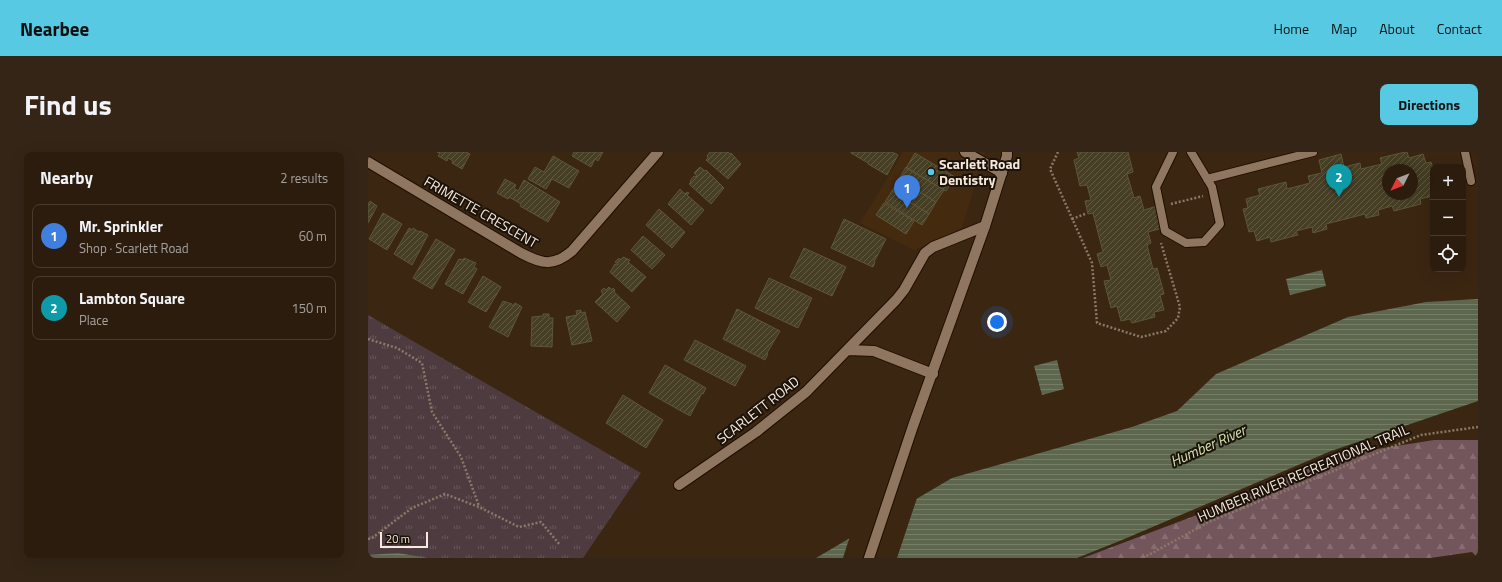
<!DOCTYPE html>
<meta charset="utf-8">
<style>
:root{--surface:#2c1c0e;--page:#342517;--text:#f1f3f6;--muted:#a6a19e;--line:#483a2e;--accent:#58c9e3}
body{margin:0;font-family:"Titillium Web",sans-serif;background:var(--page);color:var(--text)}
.controls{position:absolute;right:12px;top:12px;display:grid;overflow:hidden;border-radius:8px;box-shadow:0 4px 16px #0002}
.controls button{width:36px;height:36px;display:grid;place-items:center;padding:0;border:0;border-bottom:1px solid var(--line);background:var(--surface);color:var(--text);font:20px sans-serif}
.compass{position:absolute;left:1014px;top:12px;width:36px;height:36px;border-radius:50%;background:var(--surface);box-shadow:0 4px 16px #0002;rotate:228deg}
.scale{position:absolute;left:12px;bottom:10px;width:48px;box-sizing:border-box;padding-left:4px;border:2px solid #f7e9dd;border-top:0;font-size:11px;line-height:14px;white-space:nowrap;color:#f7e9dd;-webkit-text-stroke:3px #1b1209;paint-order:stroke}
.you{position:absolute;left:629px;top:170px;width:14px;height:14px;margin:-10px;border:3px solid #fff;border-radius:50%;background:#1a73e8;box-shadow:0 0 0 6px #1a73e833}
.badge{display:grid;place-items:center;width:26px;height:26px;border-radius:50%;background:var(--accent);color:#fff;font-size:13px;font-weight:700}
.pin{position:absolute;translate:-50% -33px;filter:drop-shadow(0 1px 2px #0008)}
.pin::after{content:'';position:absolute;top:21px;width:14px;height:12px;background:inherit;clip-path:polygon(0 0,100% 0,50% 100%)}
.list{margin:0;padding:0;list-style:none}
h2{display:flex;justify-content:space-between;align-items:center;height:52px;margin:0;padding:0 16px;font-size:17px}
h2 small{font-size:13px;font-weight:400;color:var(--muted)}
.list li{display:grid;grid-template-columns:26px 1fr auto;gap:12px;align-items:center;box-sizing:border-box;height:64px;margin:0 8px 8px;padding:0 8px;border:1px solid var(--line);border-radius:8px}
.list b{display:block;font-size:15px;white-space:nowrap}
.list p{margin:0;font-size:13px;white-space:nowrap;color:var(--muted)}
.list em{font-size:13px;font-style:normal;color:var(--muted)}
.icon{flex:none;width:22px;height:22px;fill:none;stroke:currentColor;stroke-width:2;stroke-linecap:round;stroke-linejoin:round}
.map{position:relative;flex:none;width:1110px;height:406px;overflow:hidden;border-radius:8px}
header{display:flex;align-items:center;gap:24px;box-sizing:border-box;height:56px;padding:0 20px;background:var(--accent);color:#111}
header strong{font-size:19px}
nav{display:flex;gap:22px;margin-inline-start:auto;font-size:14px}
.intro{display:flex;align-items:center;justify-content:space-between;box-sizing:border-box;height:96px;padding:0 24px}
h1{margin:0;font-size:28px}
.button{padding:10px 18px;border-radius:8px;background:var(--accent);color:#111;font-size:14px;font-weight:700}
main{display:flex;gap:24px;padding:0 24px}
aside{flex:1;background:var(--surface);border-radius:8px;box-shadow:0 4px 16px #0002}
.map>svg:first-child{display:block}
</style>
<header>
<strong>Nearbee</strong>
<nav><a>Home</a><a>Map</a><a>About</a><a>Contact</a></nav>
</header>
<div class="intro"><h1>Find us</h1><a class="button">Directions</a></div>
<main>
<aside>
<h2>Nearby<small>2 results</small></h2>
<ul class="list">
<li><span class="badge" style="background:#3f7fe0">1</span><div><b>Mr. Sprinkler</b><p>Shop · Scarlett Road</p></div><em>60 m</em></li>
<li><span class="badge" style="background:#0f9aa8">2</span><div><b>Lambton Square</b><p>Place</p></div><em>150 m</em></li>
</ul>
</aside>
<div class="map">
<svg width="1110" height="406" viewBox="0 0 1110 406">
<defs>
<pattern id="grass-tufts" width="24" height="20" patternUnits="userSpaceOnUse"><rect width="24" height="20" fill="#4e3b40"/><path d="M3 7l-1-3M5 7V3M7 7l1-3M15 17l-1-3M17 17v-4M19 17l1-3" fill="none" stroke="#68575b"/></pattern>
<pattern id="forest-firs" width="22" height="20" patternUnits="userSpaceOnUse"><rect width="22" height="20" fill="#73555c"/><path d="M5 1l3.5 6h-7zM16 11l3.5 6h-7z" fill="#886d73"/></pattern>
<pattern id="water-rules" width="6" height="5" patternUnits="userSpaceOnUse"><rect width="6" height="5" fill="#5d674d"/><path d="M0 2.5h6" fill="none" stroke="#757d66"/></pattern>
<pattern id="building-hatch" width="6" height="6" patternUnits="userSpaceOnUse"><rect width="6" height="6" fill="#463f25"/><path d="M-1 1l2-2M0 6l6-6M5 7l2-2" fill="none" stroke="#615b44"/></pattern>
</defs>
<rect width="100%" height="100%" fill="#3b2612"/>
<!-- built -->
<path fill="#442a0f" d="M535 0H617L594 76 546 98 492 71Z"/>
<!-- grass -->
<path fill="url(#grass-tufts)" d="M0 163 273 321 215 406H0Z"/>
<!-- forest -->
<path fill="url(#forest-firs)" d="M1066 288H1110V406L1104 400 1062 406H715L850 355 965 304Z"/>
<!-- water -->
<path fill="url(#water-rules)" d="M954 118 958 134 922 143 918 127Z
M1110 147V249L963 299 754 388 709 406H448L584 326 764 275 809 259 848 222 980 165 1058 150Z
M689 208 696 237 674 243 666 214Z
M30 401 60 406H0V403Z"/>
<!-- pier -->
<path fill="#3b2612" d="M550 343 529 406H475L482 384Z"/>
<!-- building -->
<path fill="url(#building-hatch)" stroke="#5e5638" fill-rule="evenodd" d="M69 0H88L90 1 91 0H98L102 2 94 17 84 11 85 9 80 6 79 9 70 4 72 1Z
M206 0H235L230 9 227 7 223 15 204 4Z
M342 0H360L362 2 363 1 373 12 360 27 338 8 340 6 339 4Z
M483 0H524L530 3 519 23 500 12V11L483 1Z
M709 0H760L765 20 759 22 766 46 772 44 776 58 789 54 795 76 780 80 783 91 779 93 785 117 789 116 796 142 792 143 796 158 786 160 787 165 764 171 762 167 753 169 749 154 743 156 736 129 743 128 739 113 733 115 729 102 735 100 725 61 720 62 717 49 723 48 719 33 712 34 706 8 711 6Z
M1037 0H1039L1041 6 1055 2 1058 11 1063 10 1065 17V33H1064L1065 44 1052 47 1053 52 1026 59 1024 54 1010 58 1011 63 998 66 997 62 958 72 959 77 945 81 944 75 928 79 930 83 903 90 902 85 889 89 886 79 881 80 875 57 880 56 878 47 892 43 890 37 918 30 919 37 942 31 940 24 954 21 951 8 973 2 976 15 992 11 993 17 1014 12 1012 6ZM1020 18H1044V42H1020Z
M547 1 587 25 578 39 538 16Z
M185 4 211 19 201 36 184 27 178 37 160 27 167 15 176 20Z
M332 15 337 19 338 18 356 36 343 52 321 32 323 30 322 29 326 24 328 25 329 24 326 21Z
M538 15 576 38 568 50 531 27Z
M137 27 148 33 146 36 150 39 156 28 192 50 180 70 152 54 153 52 141 45 140 47 129 41Z
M531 27 568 50 561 62 524 39Z
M312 37 317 42 319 40 321 41 319 43 336 58 323 73 300 52Z
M524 39 561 62 554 73 517 50Z
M2 49 9 54 0 71V52Z
M516 51 546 69 538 82 508 63Z
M291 57 317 80 304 96 278 73Z
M15 61 34 72 19 98 1 87Z
M476 67 518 87 506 110H507L505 115 463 96Z
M41 76 44 78 45 76 51 80 52 79 60 83 44 113 26 102Z
M275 84 297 103 284 117 263 98Z
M68 87 87 98 64 137 45 126Z
M436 96 478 115 464 144 422 125Z
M255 105 262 108 260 110 278 125 264 140 242 120 247 112 249 113 250 112 247 110 251 106 253 108Z
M96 106 108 111 106 115 109 117 95 142 77 132 91 107 95 108Z
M115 124 133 135 118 160 100 150Z
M401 126 444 146 430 176 387 156Z
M241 135 244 138 245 136 247 138 246 140 262 155 249 170 227 150 235 142 233 139 236 136 238 138Z
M135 149 144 152V153L145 154 147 151 154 155 140 185 121 175Z
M369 157 412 179 399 201 400 202 397 208 355 187Z
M213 158V161L217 160 224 189 204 193 198 165 209 163 208 159Z
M175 162H181V166H185L184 195 163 194 164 165 175 164Z
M327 188 378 214 367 234 316 208Z
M297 213 338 236 335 242 334 241 322 264 281 241Z
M255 243 295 268 278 296 238 271Z"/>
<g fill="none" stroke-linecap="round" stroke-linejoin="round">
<!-- lane casing -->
<g stroke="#210e00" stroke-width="10">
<path id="lane" d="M805 0 788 35 797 79 818 91 836 90 852 72 844 35 823 0
M1097 0 1103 29
M839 27 945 0"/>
</g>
<!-- street casing -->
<g stroke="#210e00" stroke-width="12">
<path id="street" d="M597 0 634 21
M0 10 153 101C174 112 185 115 204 99L290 0
M480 198 506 199 565 222
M311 333 388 280 438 240 528 148 536 138 557 101 565 95 617 74"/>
</g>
<!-- secondary casing -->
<g stroke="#210e00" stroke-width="12">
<path id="secondary" d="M501 406 545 274 617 74 639 4V0"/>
</g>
<!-- path -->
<path stroke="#8b7968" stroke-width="2.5" stroke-dasharray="2 2" stroke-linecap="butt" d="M690 0 682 17 724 111 729 171 773 185 798 179 810 166 812 155 793 91
M803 52 835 44
M704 67 717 62
M0 187 29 196 54 211 64 260 93 305 111 354
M0 387 4 386 44 356 77 342 111 355 151 375 173 370 192 393
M775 406 841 370 1053 283 1110 275"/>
<!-- lane -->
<use href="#lane" stroke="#8f7660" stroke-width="8"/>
<!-- street -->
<use href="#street" stroke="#8f7660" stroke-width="10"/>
<!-- secondary -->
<use href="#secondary" stroke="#8f7660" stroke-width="10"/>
</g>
<!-- markers -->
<circle fill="#58c9e3" stroke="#1b1209" stroke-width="1.5" cx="563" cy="20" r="4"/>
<g text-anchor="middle" stroke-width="4" stroke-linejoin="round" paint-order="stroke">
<!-- poi labels -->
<g font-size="14" font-weight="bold" fill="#f7e9dd" stroke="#1b1209" text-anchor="start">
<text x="571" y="17">Scarlett Road<tspan x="571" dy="16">Dentistry</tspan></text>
</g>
<!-- street labels -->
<g font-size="14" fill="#f7e9dd" stroke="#1b1209">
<text transform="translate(113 60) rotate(30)" y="5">FRIMETTE CRESCENT</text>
<text transform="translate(390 258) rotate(-38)" y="5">SCARLETT ROAD</text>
<text transform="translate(935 321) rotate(-23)" y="5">HUMBER RIVER RECREATIONAL TRAIL</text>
</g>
<!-- water labels -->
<g font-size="15" font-style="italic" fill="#cfe2af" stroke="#1b1209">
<text transform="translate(840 294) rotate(-24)" y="5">Humber River</text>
</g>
</g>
</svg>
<div class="controls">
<button>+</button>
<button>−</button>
<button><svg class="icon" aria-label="locate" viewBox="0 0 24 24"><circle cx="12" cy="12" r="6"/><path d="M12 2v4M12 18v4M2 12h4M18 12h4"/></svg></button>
</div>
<svg class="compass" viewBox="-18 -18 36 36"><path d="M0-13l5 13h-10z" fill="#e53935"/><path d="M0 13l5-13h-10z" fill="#a6a19e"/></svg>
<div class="scale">20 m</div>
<div class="you"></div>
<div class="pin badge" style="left:539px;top:56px;background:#3f7fe0">1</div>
<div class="pin badge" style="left:971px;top:45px;background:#0f9aa8">2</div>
</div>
</main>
